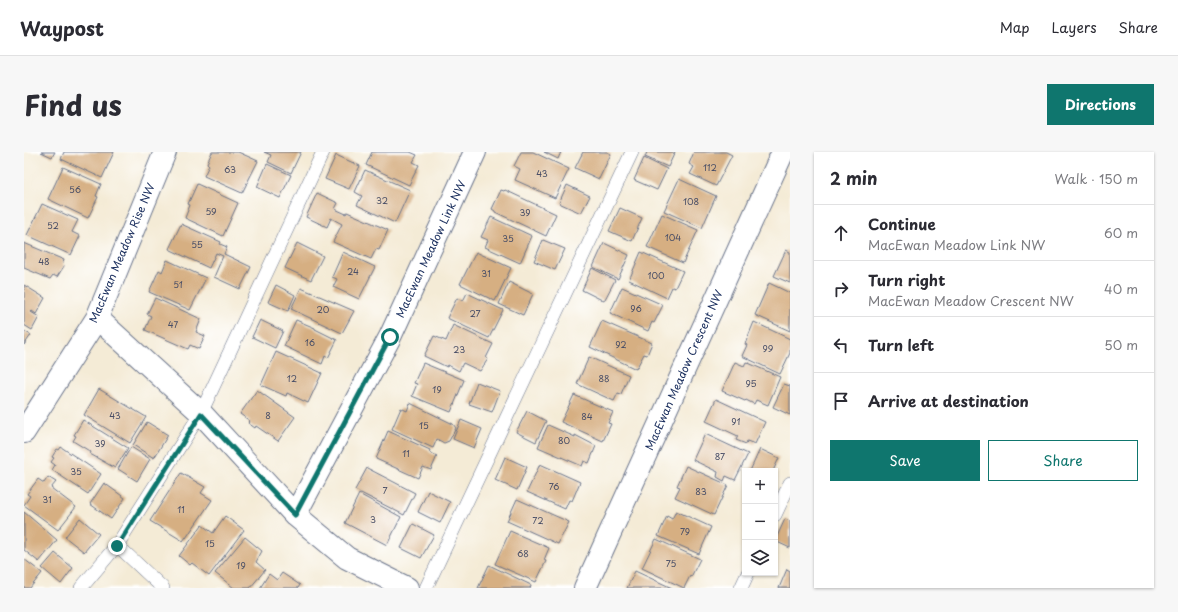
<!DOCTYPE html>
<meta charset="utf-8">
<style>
:root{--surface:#fff;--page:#f7f7f7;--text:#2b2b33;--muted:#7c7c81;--line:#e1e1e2;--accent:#0f766e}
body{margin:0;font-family:"Playpen Sans",sans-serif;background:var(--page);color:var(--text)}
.controls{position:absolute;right:12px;bottom:12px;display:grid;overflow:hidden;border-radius:0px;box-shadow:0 1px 3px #0004}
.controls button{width:36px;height:36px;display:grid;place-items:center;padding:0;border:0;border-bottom:1px solid var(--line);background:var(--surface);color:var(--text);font:20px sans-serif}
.stop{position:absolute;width:12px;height:12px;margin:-9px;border:3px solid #0f766e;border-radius:50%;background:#fff}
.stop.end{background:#0f766e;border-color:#fff;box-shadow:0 1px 4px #0008}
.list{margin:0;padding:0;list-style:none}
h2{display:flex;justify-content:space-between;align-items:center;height:52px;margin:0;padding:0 16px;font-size:17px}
h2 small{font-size:13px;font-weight:400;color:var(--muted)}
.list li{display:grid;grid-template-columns:26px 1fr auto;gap:12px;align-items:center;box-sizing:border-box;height:56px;padding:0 16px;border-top:1px solid var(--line)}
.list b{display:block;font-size:15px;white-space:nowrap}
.list p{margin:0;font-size:13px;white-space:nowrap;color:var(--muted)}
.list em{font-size:13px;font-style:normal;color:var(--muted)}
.actions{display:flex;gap:8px;padding:12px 16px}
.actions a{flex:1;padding:9px 0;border:1px solid var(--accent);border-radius:0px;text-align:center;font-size:14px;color:var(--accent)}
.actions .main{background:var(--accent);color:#fff}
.icon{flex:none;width:22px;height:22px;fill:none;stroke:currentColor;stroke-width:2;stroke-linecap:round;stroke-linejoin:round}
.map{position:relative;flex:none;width:766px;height:436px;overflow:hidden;border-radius:0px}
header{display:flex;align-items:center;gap:24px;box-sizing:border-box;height:56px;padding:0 20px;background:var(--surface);border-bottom:1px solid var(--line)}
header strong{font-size:19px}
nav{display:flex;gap:22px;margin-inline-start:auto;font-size:14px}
.intro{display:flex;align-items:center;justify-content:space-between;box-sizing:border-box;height:96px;padding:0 24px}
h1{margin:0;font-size:28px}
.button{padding:10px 18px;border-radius:0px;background:var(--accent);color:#fff;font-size:14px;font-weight:700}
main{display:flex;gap:24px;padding:0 24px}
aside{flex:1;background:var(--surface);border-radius:0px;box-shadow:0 1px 3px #0004}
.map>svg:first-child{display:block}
</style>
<header>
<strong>Waypost</strong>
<nav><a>Map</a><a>Layers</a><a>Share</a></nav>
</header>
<div class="intro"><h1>Find us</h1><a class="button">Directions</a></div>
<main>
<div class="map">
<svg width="766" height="436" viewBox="0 0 766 436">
<rect width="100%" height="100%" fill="#fff"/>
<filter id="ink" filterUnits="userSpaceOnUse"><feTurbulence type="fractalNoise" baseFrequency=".025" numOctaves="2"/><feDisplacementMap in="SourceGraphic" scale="8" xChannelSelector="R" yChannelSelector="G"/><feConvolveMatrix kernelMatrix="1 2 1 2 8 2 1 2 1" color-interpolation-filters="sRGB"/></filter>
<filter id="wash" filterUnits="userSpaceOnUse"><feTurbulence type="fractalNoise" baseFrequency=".012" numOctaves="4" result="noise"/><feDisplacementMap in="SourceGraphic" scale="16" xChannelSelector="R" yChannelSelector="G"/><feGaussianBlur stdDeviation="0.9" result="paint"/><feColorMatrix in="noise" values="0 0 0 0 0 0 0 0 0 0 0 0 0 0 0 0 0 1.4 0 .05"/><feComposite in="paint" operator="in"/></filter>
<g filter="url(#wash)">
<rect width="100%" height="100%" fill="#f4ebd6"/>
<g id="blocks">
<!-- building -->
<path fill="#d6af82" d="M17 0H31L28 5Z
M40 0H90L78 26 37 7Z
M188 0H214L234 9 218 41 180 24 185 13 183 11Z
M240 0H277L267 21 244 10 247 3Z
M348 0H386L393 3 389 10 395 13 385 33 342 13Z
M497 0H509L545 17 531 46 491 28 496 17 490 14Z
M520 0H537L534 7Z
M559 0H583L587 2 575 27 551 16Z
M623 0H651L644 15 621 5Z
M670 0H702L708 3 692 34 666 22 670 15 665 12Z
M312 3 336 14 325 37 301 27Z
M620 6 643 17 633 38 610 28Z
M243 12 267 23 256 46 233 35Z
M39 15 77 32 72 44 74 45 64 66 24 47Z
M341 18 386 38 371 71 333 53 338 44 331 40Z
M655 27 692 44 678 76 640 59Z
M173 32 214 51 199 84 161 66 166 53 164 52Z
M543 33 566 44 557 61 535 51Z
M477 38 480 39 481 38 532 62 522 84 471 60V59L468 57Z
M293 41 314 51 311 57 322 62 323 60 364 78 355 98 352 97 347 107 309 90 318 72 307 66 303 75 282 65Z
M18 52 54 68 48 80 56 84 47 103 3 83Z
M596 56 618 66 608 89 585 79Z
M638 62 674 78 659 111 623 95Z
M467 65 508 84 496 111 461 95 464 88 457 85Z
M157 72 197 90 196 92 203 95 200 102 227 115 216 137 190 125 199 104 192 101 185 116 145 97Z
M519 88 541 97 531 118 510 109Z
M0 91 40 108 39 111 40 114 33 125 29 123 26 127 0 116Z
M273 91 299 104 287 128 261 116Z
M580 91 605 103 594 127 569 115Z
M762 98 766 100V131L750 124Z
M319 100 351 115 335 147 309 135 313 127 308 125Z
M452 100 487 116 471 149 436 132Z
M617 100 659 119 651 136 648 135 643 146 605 128Z
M143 108 182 126 166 158 125 140 135 118 138 120Z
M568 116 591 128 580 149 558 138Z
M485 130 509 142 499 163 475 152Z
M745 131 766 141V179L731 163Z
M0 133 21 146 12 162 8 159 7 160 15 165 8 178 0 173Z
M252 133 271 143 264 159 244 150Z
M598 135 639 153 630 171 628 170 624 179 586 161Z
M277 136 330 159 318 181 267 157Z
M443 141 479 158 465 186 423 166 433 146 439 149Z
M131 146 177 167 172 180 181 184 175 197 166 193 164 197 121 178 127 164 123 162Z
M236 168 259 179 251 196 228 185Z
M272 168 291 176V177L313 188 304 206 301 204 298 212 260 194Z
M578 169 628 191 623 203 620 202 612 217 566 195Z
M730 170 766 187V201L756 222 718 204 723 193 721 192Z
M429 173 469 192 462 206 464 207 456 219 439 211 435 219 424 213 423 215 400 204 410 184 422 189Z
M0 179 7 183 0 193Z
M252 200 298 221 284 251 263 241 262 244 237 233Z
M565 205 605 223 597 242 594 241 590 249 553 232Z
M711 210 720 214 722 210 756 225 744 253 732 248 730 252 722 248 721 249 698 239Z
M399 211 440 228 427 260 388 244 393 232 390 231Z
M453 230 476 239 468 260 445 252Z
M760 232 766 234V263L749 255Z
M75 237 122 265 106 291 60 263Z
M233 238 271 265 254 289 232 274 231 276 224 271 226 269 216 262Z
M550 243 589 260 584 271 587 272 579 289 537 270Z
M692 247 741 270 731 292 723 289 722 292 712 288 714 284 682 269Z
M386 251 429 272 432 276 425 289 420 291 413 287 409 296 368 277 377 256 383 259Z
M503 259 522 269 512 290 492 280Z
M59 268 104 296 91 316 66 302 67 300 49 289 52 284 50 283Z
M437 268 458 277 450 296 429 287Z
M123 270 144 283 130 306 109 293Z
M524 273 551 285V283L572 294 565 311 560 309 558 314 514 295Z
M364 279 406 298 405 300 413 304 407 318 399 315 394 326 352 307Z
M681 282 724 302 711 328 702 324 700 329 693 325 694 320 669 308Z
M37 295 77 322 64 342 28 318 31 313 27 310 30 306 28 305 33 297 35 298Z
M107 295 126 307 113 329 94 317Z
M736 297 755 306 749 319H726Z
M481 305 503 315 493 338 471 328Z
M516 312 556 330 548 349 545 348 541 357 503 340Z
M662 314 704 333 690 363 651 345 656 335 653 334Z
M343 316 391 341 380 363 331 338Z
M157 321 181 335 177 341 188 348 162 386V385L159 389 126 369Z
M24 325 32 330 27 336 52 355 34 378 0 353 6 344 3 342 14 327 20 331Z
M80 331 101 346 87 367 66 352Z
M404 339 426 350 416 371 394 360Z
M335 342 377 365 363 393 321 371Z
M493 347 545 370 534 392 483 369Z
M652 359 687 375 675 402 634 384 643 364 648 367Z
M0 360 33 388 15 410 0 398Z
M201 364 220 378 185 424 168 411 166 413 155 404 178 373 189 381Z
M56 366 75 382 60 400 41 385Z
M761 367 766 369V396L751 389Z
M389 372 410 383 397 406 377 396Z
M486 379 525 396 520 408 522 409 512 430 471 412Z
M221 385 238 399 232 410 241 418 226 436H210L191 421Z
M632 387 676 407 667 425 666 424 660 436 618 416Z
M31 401 49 416 37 432 18 416Z
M0 407 18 421 6 436H0Z
M465 413 507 433 506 436H454Z
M763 417 766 419V436H755Z
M611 419 648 436H603Z
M258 421 276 433 274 436H236L245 422 253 428Z"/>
</g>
</g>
<g filter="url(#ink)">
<use href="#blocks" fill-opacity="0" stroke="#677188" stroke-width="1"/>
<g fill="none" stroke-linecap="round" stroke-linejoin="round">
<!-- lane casing -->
<g stroke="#677188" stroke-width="14">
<path id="lane" d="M751 363 766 331
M93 393 139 436
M57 436 93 393 177 261 299 0
M402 436 608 0
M717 436 724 421"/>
</g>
<!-- street casing -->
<g stroke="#677188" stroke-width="24">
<path id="street" d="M73 166 177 261 271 363 323 406 383 436
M0 280 73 166 141 0
M271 363 366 185 451 0
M561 436 758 2V0"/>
</g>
<!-- lane -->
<use href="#lane" stroke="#fff" stroke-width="13"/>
<!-- street -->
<use href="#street" stroke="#fff" stroke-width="22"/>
</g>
</g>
<g fill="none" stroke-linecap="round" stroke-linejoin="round" filter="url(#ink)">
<!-- route -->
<path stroke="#0f766e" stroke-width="5" d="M93 394 177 262 271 363 366 185"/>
</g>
<g text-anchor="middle" stroke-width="4" stroke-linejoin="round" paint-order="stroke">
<!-- number labels -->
<g font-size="9" fill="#4a4f67">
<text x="686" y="19">112</text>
<text x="206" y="21">63</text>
<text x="518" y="25">43</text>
<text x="51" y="41">56</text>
<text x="358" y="52">32</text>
<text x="667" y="53">108</text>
<text x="187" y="63">59</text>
<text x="501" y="64">39</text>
<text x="29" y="77">52</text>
<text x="649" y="89">104</text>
<text x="484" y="90">35</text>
<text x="173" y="96">55</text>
<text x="20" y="113">48</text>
<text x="329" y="123">24</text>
<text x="462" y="125">31</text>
<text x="632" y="127">100</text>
<text x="154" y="136">51</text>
<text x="612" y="160">96</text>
<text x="299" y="161">20</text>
<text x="451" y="165">27</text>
<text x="149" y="176">47</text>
<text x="286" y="194">16</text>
<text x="597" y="196">92</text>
<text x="744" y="200">99</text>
<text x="435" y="201">23</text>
<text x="268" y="230">12</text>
<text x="580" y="230">88</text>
<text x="727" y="235">95</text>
<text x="413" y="241">19</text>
<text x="91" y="267">43</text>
<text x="244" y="267">8</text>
<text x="563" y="268">84</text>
<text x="712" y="273">91</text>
<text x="400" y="277">15</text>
<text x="540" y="292">80</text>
<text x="76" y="295">39</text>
<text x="382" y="305">11</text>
<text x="696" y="308">87</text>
<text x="52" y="323">35</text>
<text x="530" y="338">76</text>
<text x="361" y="342">7</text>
<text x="677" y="343">83</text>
<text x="23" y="351">31</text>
<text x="157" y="361">11</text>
<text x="349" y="371">3</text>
<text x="514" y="372">72</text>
<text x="661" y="383">79</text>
<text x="186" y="395">15</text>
<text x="499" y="405">68</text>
<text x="647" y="415">75</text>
<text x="217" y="417">19</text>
</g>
<!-- street labels -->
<g font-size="11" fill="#1b2f5e" stroke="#fff">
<text transform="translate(407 97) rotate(-65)" y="4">MacEwan Meadow Link NW</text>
<text transform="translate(98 101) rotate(-67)" y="4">MacEwan Meadow Rise NW</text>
<text transform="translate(660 218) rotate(-66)" y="4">MacEwan Meadow Crescent NW</text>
</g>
</g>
</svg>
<div class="controls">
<button>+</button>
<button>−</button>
<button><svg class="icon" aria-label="layers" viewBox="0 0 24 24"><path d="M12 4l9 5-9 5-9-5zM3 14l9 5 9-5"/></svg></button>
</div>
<div class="stop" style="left:366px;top:185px"></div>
<div class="stop end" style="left:93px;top:394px"></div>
</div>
<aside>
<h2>2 min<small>Walk · 150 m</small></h2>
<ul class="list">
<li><svg class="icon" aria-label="ahead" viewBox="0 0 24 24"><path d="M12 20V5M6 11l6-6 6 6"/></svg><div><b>Continue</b><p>MacEwan Meadow Link NW</p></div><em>60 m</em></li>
<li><svg class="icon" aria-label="right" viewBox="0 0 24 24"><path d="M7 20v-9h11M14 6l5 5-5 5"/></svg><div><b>Turn right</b><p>MacEwan Meadow Crescent NW</p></div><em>40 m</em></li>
<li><svg class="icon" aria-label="left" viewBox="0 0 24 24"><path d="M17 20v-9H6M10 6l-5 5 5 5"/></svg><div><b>Turn left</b></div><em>50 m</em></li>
<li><svg class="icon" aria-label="arrive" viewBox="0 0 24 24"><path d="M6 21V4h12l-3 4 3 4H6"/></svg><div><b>Arrive at destination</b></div></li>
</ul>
<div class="actions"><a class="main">Save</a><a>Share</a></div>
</aside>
</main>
